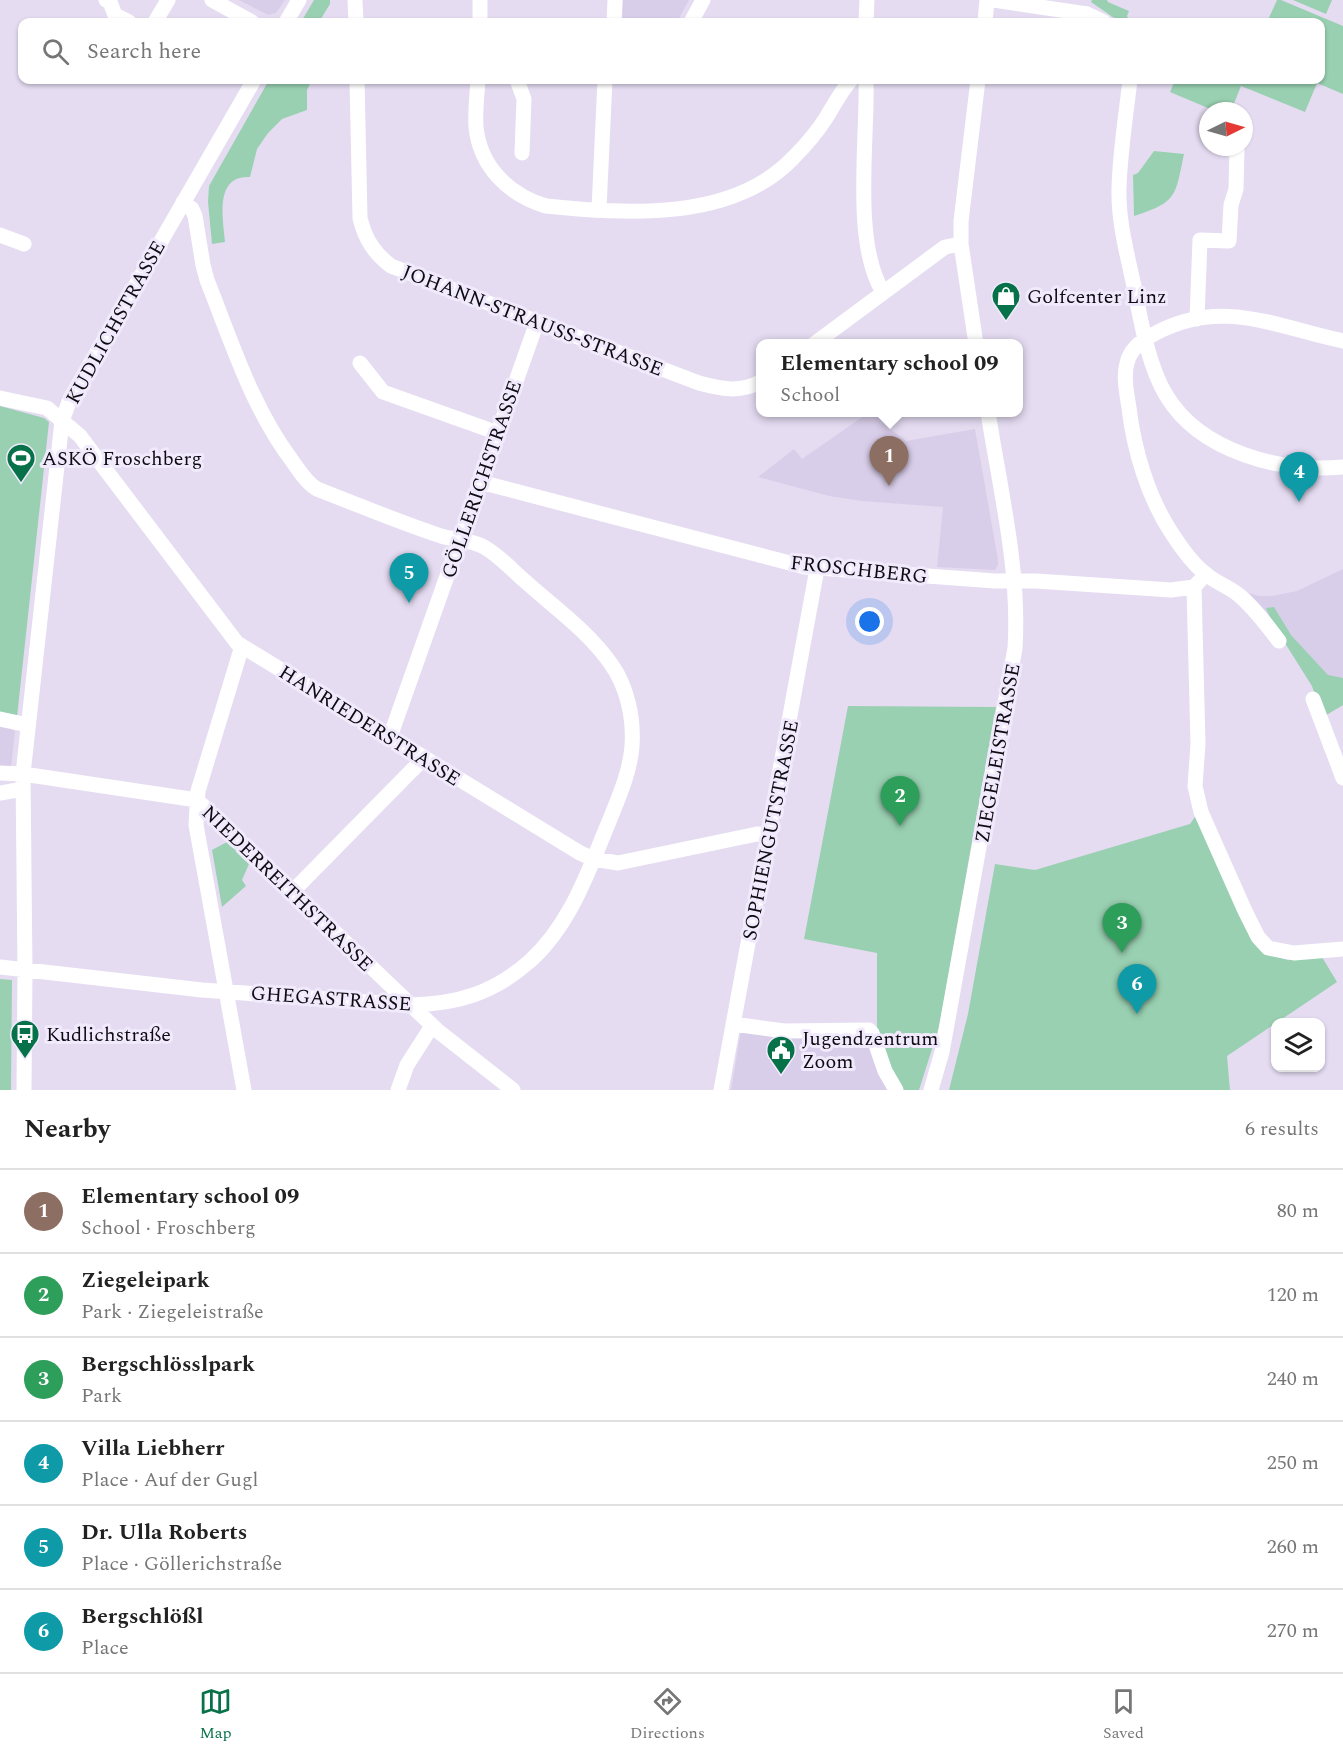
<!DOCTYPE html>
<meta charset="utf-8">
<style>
:root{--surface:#fff;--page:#f2f2f2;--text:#222;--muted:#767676;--line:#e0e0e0;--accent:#077149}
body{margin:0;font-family:Spectral,serif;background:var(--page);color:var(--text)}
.controls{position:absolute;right:18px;bottom:18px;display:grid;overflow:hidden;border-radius:12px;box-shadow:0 2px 4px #0004}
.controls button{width:54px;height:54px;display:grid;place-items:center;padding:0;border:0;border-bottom:2px solid var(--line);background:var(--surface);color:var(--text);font:30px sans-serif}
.compass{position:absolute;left:1199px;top:102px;width:54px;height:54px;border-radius:50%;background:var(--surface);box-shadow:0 2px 4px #0004;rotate:85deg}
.you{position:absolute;left:870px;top:622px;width:21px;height:21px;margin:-15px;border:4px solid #fff;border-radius:50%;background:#1a73e8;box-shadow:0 0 0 9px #1a73e833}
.badge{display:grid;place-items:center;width:39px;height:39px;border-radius:50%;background:var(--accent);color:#fff;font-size:20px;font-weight:700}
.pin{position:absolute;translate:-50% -50px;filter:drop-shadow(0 2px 3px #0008)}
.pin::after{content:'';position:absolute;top:32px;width:21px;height:18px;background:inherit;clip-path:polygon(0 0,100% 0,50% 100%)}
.popup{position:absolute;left:756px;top:339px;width:267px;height:78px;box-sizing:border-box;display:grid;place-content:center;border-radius:12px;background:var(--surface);filter:drop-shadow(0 2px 4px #0005);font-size:20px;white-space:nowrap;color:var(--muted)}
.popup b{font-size:22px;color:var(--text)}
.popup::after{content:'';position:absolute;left:50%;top:100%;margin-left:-12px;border:12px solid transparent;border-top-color:var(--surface)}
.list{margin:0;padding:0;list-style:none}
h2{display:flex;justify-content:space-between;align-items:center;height:78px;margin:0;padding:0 24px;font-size:26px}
h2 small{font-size:20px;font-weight:400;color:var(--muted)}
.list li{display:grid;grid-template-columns:39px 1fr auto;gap:18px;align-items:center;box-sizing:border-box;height:84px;padding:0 24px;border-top:2px solid var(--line)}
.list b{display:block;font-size:22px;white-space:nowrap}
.list p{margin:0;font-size:20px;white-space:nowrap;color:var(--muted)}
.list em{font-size:20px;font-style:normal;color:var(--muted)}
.icon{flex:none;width:33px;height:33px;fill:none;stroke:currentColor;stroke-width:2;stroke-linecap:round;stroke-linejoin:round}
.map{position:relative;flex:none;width:1343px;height:1090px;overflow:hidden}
.search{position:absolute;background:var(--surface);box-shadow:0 2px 4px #0004;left:18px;right:18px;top:18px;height:66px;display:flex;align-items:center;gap:15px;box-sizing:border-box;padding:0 21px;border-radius:12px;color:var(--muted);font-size:22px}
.sheet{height:582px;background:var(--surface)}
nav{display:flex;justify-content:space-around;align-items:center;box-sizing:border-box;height:84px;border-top:2px solid var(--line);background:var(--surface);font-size:16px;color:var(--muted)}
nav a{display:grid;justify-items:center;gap:3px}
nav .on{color:var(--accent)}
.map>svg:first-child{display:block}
</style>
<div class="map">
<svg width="1343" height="1090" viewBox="0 0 1343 1090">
<rect width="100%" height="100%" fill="#e5dcf2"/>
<!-- built -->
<path fill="#d9ceea" d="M239 0H285L276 13 268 15Z
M623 0H689L677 22H622Z
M868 413H878L885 425 906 441 975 429 998 560V565L995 570 937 567 943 507 862 501 829 496 758 477 794 449 802 459Z
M1343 569V705L1323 717 1312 686 1273 624 1249 593 1259 596H1272L1297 591Z
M0 724 15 731 11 768 0 770Z
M741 1030 861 1035 867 1042 878 1073 889 1090H731Z"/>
<!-- green -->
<path fill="#99d0b1" d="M314 0H330V4L319 22H301Z
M1092 0H1107L1108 2 1129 11 1127 16 1130 22H1120L1091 2Z
M1277 0H1281L1343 26V94L1317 83 1305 112 1241 86 1231 111H1215L1170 92 1175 80H1320V22H1267Z
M1293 0H1332L1326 14Z
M269 80H312L307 90V110L282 119 268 133 257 149 250 177C214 175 223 219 225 242L212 244 208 202 209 186Z
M1154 151 1184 154C1175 196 1178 202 1134 216L1133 175 1138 173Z
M0 406 44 418 49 422 17 717 0 712Z
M1274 607 1291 635 1328 675 1343 678V705L1323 717 1312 686 1273 624 1266 608Z
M848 706 996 707 939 1027 919 1090H902L895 1080 877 1028V953L804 939Z
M1197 814 1269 955 1288 960 1322 957 1337 982 1227 1056 1230 1090H949L968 1014 995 864 1035 870 1190 824Z
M227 842 249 864 242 880 246 886 222 907 212 850Z
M0 979 12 980 11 1090H0Z"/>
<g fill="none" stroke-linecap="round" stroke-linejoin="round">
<!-- minor -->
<path stroke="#fff" stroke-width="15" d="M106 0 110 2 115 15 129 22
M212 0 252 22
M355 0 356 22
M994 0 1087 14 1104 22
M155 22 168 0
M286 22 299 0
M480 22V0
M614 22 615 0
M691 22 703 0
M866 22 867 0
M985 22 987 0
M357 80 360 218C365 239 374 253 391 266L699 383C721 389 740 393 760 382
M478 80C477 95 475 111 476 127 480 167 509 195 546 206 626 214 733 222 794 157 806 145 817 132 826 118 834 105 841 91 851 80
M517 80 524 99 522 153
M866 80C868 137 852 243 883 292
M1130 80C1126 115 1120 152 1119 188 1118 223 1128 257 1135 291 1141 323 1149 367 1166 395 1200 452 1281 473 1343 467
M599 209 605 80
M0 235 24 244
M1197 319 1200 240 1229 241 1231 205 1236 189 1237 147
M814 344 945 247 961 244
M976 344 961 244V221L978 80
M360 363 383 392 498 433
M0 398 47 408 80 436 237 643 580 853 594 859 618 863 757 834 769 835
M480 482 805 567 995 581H1036L1171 590 1194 587 1206 574
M1194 587 1198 744 1195 786 1201 812 1245 911 1258 937 1268 948 1294 953 1343 949
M1279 641C1267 625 1255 609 1240 596 1230 587 1216 583 1206 574 1192 564 1180 546 1171 532 1148 497 1134 450 1129 408 1127 394 1123 377 1127 363 1130 350 1142 340 1154 334 1221 297 1276 327 1343 341
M242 646 198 791 196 825 244 1090
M1313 699 1343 778
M0 719 28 725
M390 737 537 322
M0 773 23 774 197 800 438 1031 513 1090
M0 793 23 789
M292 892 424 758
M0 967 202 990 410 1005C458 1004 494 993 530 961 570 925 588 872 608 824 618 799 630 773 632 746 634 718 627 686 611 664 589 632 555 608 526 582 513 571 500 556 484 547 472 540 454 540 441 536 399 522 358 505 317 489 307 483 300 472 293 462 252 408 232 343 207 280L203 265 195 216 192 209 183 202
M733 1024 784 1031 869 1030 872 1033 885 1071 896 1090
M24 1090 25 970 23 774 62 421 70 399 254 80
M398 1090 407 1065 432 1026
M721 1090 817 569
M931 1090 942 1052 1015 648C1020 569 1000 490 988 412"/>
</g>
<!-- icons -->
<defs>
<g id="shop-pin" transform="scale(1.5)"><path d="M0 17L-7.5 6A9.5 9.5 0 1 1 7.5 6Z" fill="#077149" stroke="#f1eafc"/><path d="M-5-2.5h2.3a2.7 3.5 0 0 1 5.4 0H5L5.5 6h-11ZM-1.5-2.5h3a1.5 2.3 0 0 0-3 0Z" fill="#fff"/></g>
<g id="stadium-pin" transform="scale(1.5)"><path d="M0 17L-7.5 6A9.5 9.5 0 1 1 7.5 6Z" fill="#077149" stroke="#f1eafc"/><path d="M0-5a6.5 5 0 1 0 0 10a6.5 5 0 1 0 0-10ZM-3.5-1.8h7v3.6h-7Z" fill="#fff"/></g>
<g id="bus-pin" transform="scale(1.5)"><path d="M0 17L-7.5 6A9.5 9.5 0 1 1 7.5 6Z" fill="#077149" stroke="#f1eafc"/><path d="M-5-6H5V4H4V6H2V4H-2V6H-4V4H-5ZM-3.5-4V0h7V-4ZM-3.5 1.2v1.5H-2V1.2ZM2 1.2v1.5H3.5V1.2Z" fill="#fff"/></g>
<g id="civic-pin" transform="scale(1.5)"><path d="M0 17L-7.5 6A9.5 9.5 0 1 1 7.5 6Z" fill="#077149" stroke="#f1eafc"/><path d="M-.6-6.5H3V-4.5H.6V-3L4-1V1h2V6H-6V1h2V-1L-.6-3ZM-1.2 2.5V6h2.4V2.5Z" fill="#fff"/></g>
</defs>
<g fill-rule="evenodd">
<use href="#shop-pin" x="1006" y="296"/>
<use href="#stadium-pin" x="21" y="458"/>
<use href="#bus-pin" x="25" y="1034"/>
<use href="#civic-pin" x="781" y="1050"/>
</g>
<g text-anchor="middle" stroke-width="6" stroke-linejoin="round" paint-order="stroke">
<!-- poi labels -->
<g font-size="20" fill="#0e0b12" stroke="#f1eafc" text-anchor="start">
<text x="1027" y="303">Golfcenter Linz</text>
<text x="42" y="465">ASKÖ Froschberg</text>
<text x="46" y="1041">Kudlichstraße</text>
<text x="802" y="1045">Jugendzentrum<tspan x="802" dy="23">Zoom</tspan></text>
</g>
<!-- street labels -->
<g font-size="20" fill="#0e0b12" stroke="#f1eafc">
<text transform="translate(533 320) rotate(21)" y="7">JOHANN-STRAUSS-STRASSE</text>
<text transform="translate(115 322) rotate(-61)" y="7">KUDLICHSTRASSE</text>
<text transform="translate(481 479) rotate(-71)" y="7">GÖLLERICHSTRASSE</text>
<text transform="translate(859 569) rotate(6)" y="7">FROSCHBERG</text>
<text transform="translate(370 725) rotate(32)" y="7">HANRIEDERSTRASSE</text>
<text transform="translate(997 753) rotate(-80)" y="7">ZIEGELEISTRASSE</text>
<text transform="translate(770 830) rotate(-79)" y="7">SOPHIENGUTSTRASSE</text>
<text transform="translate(288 888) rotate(44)" y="7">NIEDERREITHSTRASSE</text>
<text transform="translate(331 998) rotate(4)" y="7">GHEGASTRASSE</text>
</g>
</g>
</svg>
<div class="controls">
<button><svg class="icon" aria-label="layers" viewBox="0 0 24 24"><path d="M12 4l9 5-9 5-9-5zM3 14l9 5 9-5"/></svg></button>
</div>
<svg class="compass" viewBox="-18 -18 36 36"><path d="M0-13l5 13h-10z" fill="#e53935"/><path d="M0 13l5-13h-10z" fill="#767676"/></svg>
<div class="you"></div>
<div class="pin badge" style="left:889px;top:486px;background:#8d6e63">1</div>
<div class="popup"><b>Elementary school 09</b>School</div>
<div class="pin badge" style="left:900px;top:826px;background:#2e9e5b">2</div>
<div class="pin badge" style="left:1122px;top:953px;background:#2e9e5b">3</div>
<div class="pin badge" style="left:1299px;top:502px;background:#0f9aa8">4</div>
<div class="pin badge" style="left:409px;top:603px;background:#0f9aa8">5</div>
<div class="pin badge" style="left:1137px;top:1014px;background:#0f9aa8">6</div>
<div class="search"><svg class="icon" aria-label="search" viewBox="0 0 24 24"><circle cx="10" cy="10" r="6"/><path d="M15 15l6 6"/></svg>Search here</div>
</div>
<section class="sheet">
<h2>Nearby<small>6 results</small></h2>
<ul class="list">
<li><span class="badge" style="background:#8d6e63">1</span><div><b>Elementary school 09</b><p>School · Froschberg</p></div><em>80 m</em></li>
<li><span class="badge" style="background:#2e9e5b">2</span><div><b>Ziegeleipark</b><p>Park · Ziegeleistraße</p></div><em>120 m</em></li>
<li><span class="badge" style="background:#2e9e5b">3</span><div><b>Bergschlösslpark</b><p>Park</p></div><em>240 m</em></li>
<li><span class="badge" style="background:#0f9aa8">4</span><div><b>Villa Liebherr</b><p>Place · Auf der Gugl</p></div><em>250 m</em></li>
<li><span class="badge" style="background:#0f9aa8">5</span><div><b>Dr. Ulla Roberts</b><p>Place · Göllerichstraße</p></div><em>260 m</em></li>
<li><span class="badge" style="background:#0f9aa8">6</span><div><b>Bergschlößl</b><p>Place</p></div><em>270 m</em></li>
</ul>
</section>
<nav>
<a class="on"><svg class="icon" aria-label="map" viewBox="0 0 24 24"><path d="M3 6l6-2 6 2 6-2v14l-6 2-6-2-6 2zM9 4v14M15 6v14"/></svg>Map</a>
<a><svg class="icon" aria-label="directions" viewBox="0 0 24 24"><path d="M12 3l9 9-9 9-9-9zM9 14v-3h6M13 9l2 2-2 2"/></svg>Directions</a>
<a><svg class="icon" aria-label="saved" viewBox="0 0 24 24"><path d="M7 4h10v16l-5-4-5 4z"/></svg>Saved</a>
</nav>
